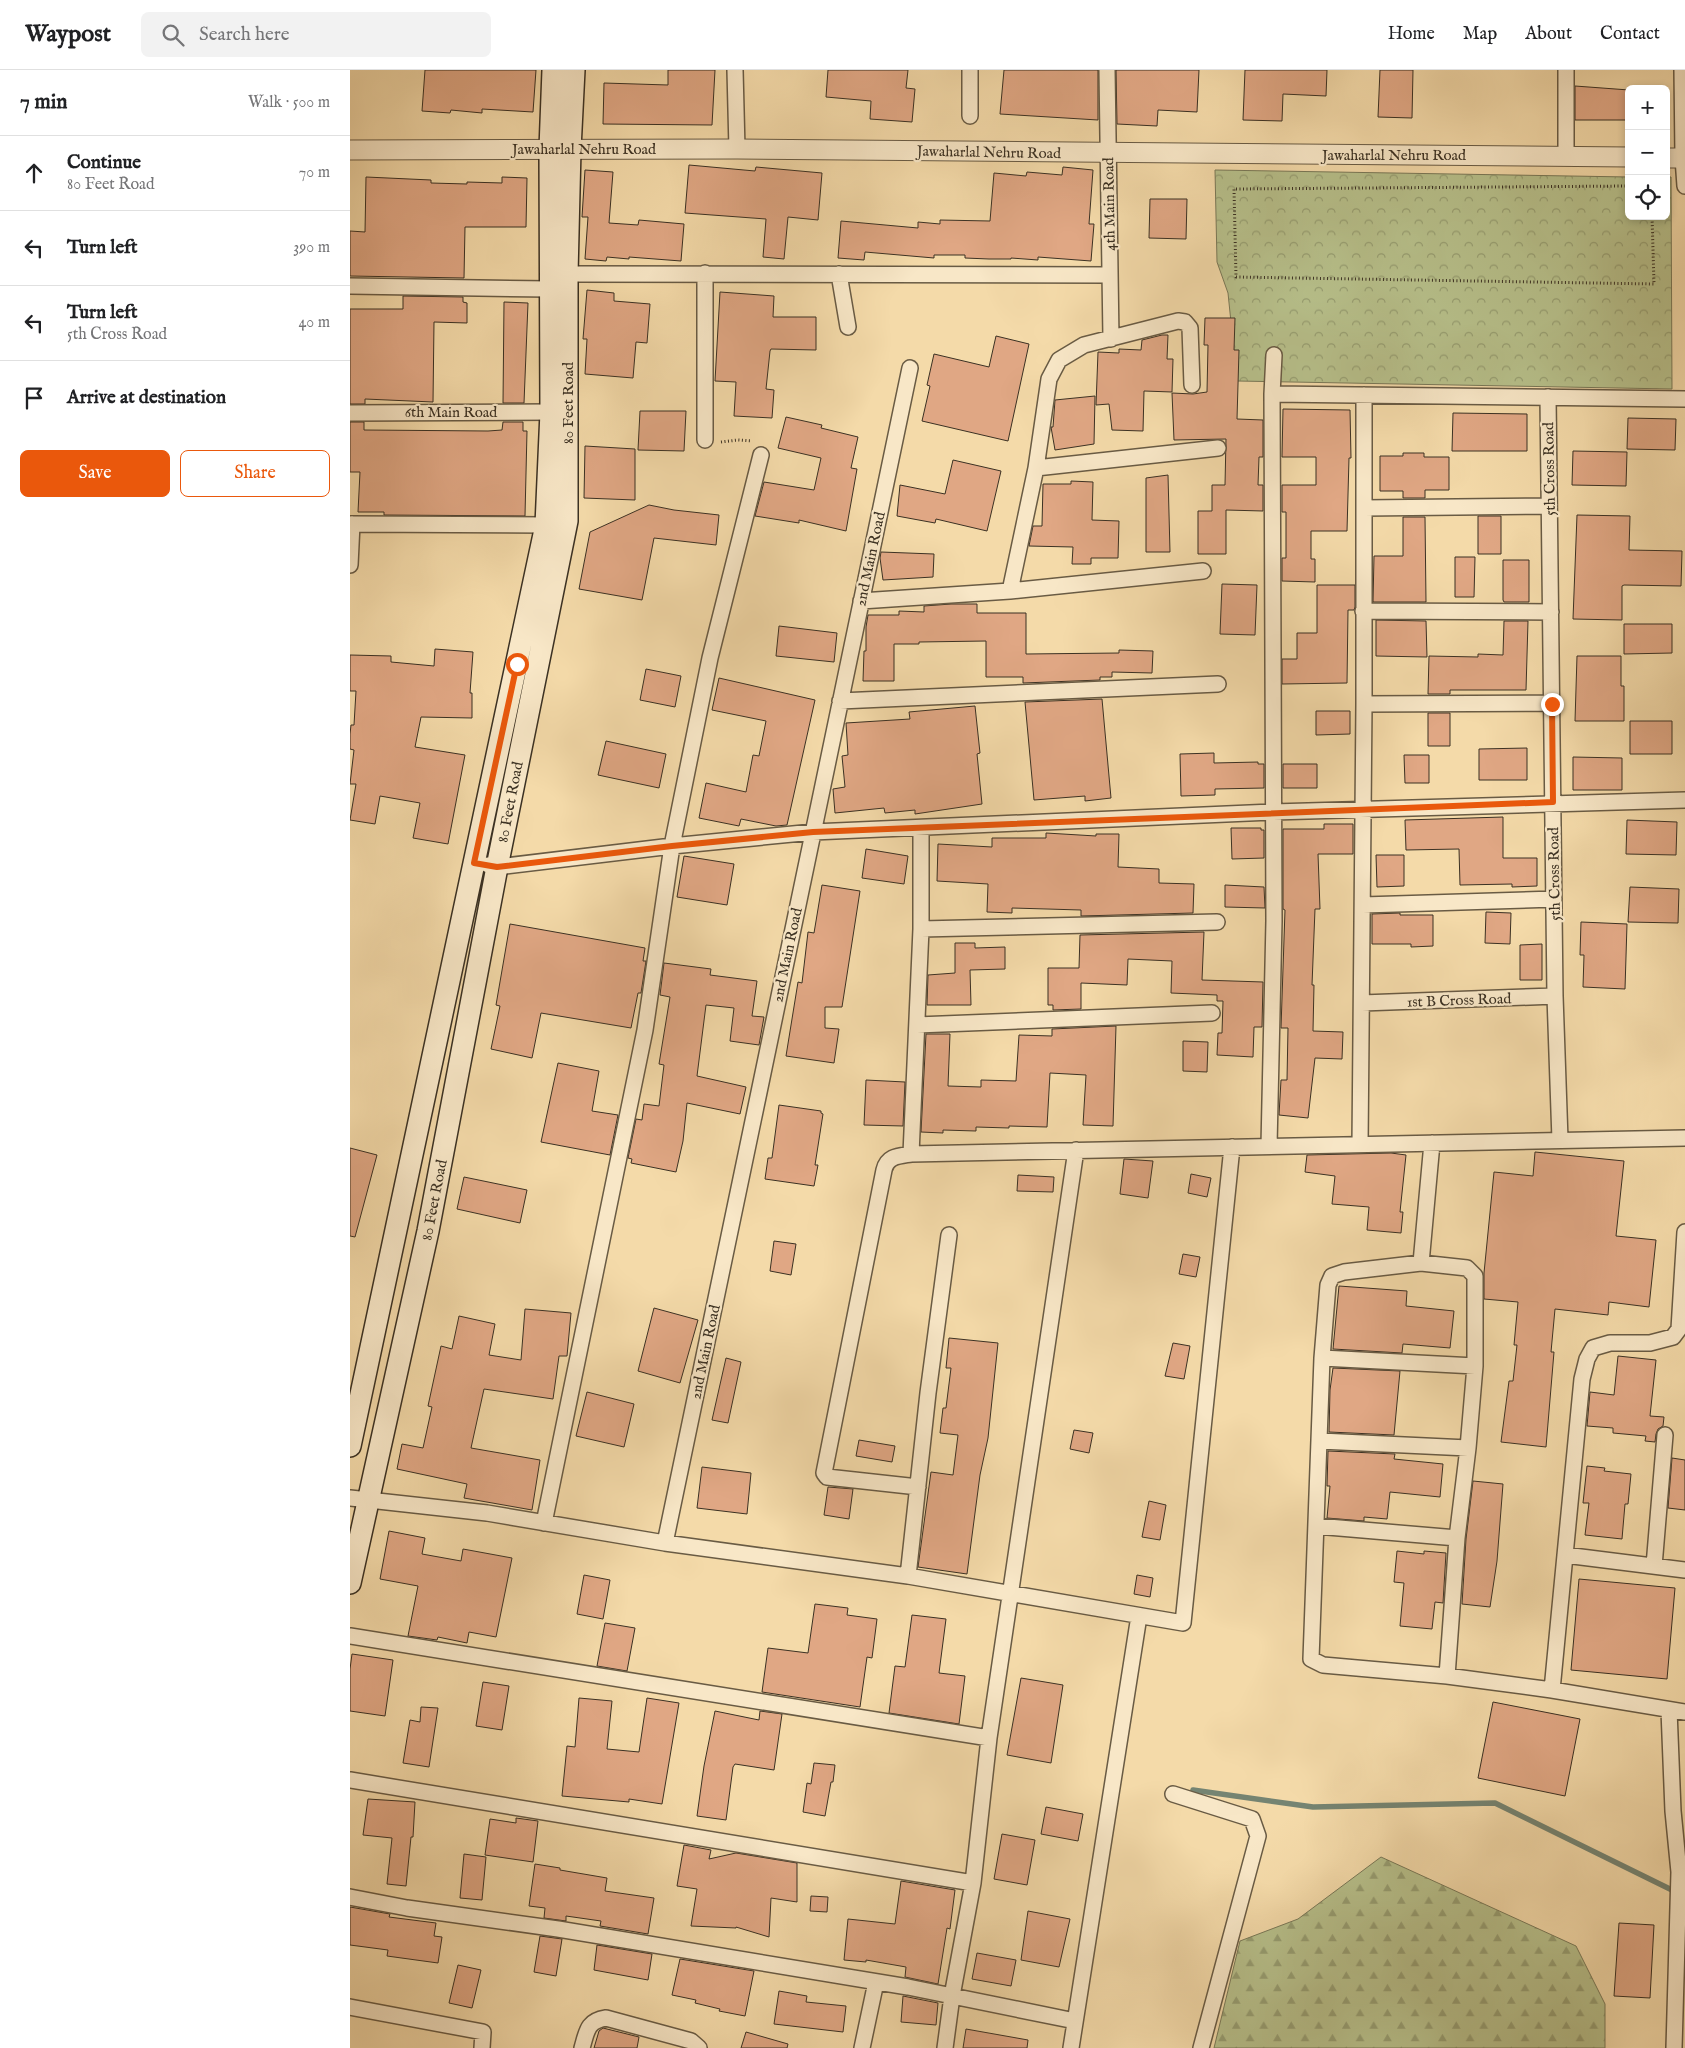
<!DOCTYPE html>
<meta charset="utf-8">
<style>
:root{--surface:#fff;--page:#f2f2f2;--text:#202124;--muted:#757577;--line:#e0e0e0;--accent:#ea580c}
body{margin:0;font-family:"IM FELL English",serif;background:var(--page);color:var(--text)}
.controls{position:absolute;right:15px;top:15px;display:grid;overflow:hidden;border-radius:8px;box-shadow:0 2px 8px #0003}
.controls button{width:45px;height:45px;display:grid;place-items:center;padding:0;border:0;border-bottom:1px solid var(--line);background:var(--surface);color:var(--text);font:25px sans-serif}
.stop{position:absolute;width:15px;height:15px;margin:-11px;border:4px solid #ea580c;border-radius:50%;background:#fff}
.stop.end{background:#ea580c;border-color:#fff;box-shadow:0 1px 5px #0008}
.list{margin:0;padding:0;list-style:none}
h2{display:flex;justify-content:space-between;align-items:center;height:65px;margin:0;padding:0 20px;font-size:21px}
h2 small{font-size:16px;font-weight:400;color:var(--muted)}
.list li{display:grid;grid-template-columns:32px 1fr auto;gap:15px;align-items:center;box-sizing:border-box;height:75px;padding:0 20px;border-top:1px solid var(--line)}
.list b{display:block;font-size:19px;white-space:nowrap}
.list p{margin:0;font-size:16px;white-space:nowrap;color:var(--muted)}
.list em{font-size:16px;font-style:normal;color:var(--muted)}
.actions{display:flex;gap:10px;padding:15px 20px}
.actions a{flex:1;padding:11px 0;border:1px solid var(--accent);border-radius:8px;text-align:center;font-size:18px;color:var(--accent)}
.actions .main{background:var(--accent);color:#fff}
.icon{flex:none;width:28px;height:28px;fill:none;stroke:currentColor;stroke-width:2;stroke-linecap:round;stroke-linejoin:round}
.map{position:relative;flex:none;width:1335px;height:1978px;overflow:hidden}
header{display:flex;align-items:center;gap:30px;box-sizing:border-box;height:70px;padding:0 25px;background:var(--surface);border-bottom:1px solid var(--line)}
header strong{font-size:24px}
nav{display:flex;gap:28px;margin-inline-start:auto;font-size:18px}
.search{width:350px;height:45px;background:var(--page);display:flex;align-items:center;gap:12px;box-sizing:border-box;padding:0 18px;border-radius:8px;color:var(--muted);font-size:19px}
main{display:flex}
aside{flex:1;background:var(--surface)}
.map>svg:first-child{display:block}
</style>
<header>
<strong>Waypost</strong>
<div class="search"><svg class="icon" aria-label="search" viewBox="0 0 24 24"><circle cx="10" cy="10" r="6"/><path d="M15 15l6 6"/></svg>Search here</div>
<nav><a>Home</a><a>Map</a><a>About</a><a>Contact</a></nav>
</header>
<main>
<aside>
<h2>7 min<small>Walk · 500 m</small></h2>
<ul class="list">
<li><svg class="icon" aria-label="ahead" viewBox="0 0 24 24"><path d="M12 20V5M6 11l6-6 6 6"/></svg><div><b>Continue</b><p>80 Feet Road</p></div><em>70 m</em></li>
<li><svg class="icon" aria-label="left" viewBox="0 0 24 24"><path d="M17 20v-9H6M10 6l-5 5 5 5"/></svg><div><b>Turn left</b></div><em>390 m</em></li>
<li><svg class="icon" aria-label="left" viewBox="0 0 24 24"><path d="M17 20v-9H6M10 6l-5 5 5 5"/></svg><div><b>Turn left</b><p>5th Cross Road</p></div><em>40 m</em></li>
<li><svg class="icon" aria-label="arrive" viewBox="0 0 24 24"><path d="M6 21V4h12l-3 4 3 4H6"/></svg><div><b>Arrive at destination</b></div></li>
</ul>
<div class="actions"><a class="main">Save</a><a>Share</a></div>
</aside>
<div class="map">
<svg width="1335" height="1978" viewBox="0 0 1335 1978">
<defs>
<pattern id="forest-firs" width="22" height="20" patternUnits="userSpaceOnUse" patternTransform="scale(1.25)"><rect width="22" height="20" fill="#b7c08b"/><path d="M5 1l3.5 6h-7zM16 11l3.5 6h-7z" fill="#969d71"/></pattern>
<pattern id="park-crowns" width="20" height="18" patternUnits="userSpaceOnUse" patternTransform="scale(1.25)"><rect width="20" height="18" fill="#b7c08b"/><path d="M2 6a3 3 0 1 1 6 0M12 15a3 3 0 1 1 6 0" fill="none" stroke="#969d71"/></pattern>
</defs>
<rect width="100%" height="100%" fill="#f4daa9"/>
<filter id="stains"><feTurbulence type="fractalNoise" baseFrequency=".004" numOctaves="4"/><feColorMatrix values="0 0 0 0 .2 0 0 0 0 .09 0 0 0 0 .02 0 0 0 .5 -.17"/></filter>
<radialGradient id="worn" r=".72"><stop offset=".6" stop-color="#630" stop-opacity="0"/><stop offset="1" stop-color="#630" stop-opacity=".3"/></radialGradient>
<!-- forest -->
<path fill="url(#forest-firs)" stroke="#797857" d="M1031 1787 1226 1876 1255 1934V1978H864L890 1871 948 1849Z"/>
<!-- park -->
<path fill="url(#park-crowns)" stroke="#797857" d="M865 100 1279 107V146H1316V107H1321L1322 319 887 311 878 223 867 192Z"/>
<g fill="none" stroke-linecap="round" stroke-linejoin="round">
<!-- stream -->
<path stroke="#758472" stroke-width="5.5" d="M843 1720 963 1737 1145 1733 1326 1822"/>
</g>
<!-- building -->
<path fill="#e0a784" stroke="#3b3123" d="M75 0H186L183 42 132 39V43L101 40 100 43 72 41Z
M318 0H365L362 55 253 54 254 13 318 15Z
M478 0H558L556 18 565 19 562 52 520 49 521 31 476 27Z
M654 0H748V50L650 44Z
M766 0H849L847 42 808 40 807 56 767 54Z
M895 0H977L976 26 933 24 932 51 893 50Z
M1030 0H1063L1062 48 1028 47Z
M1225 16 1279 20V50H1225Z
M339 95 405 101 406 97 472 103 468 150 438 147 434 189 413 187 416 149 335 143Z
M713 97 743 100 739 154H744L741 191 688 187V190L661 188V189H639L615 188V185H584V188L515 182 514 190 488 188 491 151 568 158V152L590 154V150L640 151 644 103 676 106 677 102 712 105Z
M235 100 263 102 259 153 288 155 289 150 334 154 331 191 279 187V189L257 187 256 191 235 189 238 147H232Z
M16 107 81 110V113L117 114V112L152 113V107L177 108 176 157H115L114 208 0 206V161L15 162Z
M800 129H837L836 169 799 168Z
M237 220 264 223V231L300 234 297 273 286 272 283 308 235 304 237 269H233Z
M370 222 424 226 423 247H466V280L421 279 420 281 416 319 424 320 422 348 384 346 386 312 365 311Z
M53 226 113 227V232L117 233V253L84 252 83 332 15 329V334H0V239H53Z
M154 232 178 233 174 333H153Z
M855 248H885L884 280H889L887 349 913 350V387H909L908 415H913V441L876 440V484H848V441H862V415H875L876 369 824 370 822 323 843 324 857 322 858 275H854Z
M812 265H818L817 289H823L822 322 794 321 793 361 762 360 759 334 746 335 748 282 769 283V279L791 280 792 270Z
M646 266 679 274 658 371 572 351 580 316 577 315 584 284 639 297Z
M745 326 744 374 705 380 701 357H703L705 330Z
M933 339 1000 340 1001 388H999L997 461H961V489H965V512L932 511V488H936V442H932V415H966V387H932Z
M290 341H336L334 381 288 380Z
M1103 343 1177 344V381H1102Z
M436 347 472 355 471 358 508 367 501 398 507 399 496 461 449 450V453L405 446 414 412 464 420 471 388 428 378Z
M1278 348 1326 349 1325 380 1277 379Z
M0 352H14V360L138 361 152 360 153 352H173V361H177L175 446 34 445V442H8L10 402H0Z
M235 376 285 379V430L234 428Z
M1223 381 1277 382 1276 416 1222 415Z
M1053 383H1074V387H1099V420H1075V428H1053V421H1030V386H1053Z
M603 390 651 401 637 461 586 449 585 453 547 446 550 415 595 424Z
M818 405 820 482H796V408Z
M721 411 743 412 742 450 769 451 768 488H741V494H722L723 477 679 476 683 456H692L693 414H721Z
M299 435 324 440 369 445 366 475 304 468 292 530 229 519 240 462Z
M1227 445 1280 446 1279 480 1332 481 1331 516 1274 515 1272 516V550L1223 549Z
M1128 446H1151V484H1128Z
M1053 447H1075L1076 532H1023L1024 486H1053Z
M531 482 584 484 583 507 533 510 530 488Z
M1105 487H1125L1124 527H1105Z
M1153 490H1179V532H1154L1153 530Z
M872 514 907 515 905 565 870 564Z
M967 515H1005V537L1004 540H998L997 613 932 614V589H947V563H967Z
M601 534H627V543H676V584L769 583V580L803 581 802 603 762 602V607H750V610L673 613V607H636V571L569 572V574H544V611H513L514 581H516V557L518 545H549V541L574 542V536Z
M1026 550 1076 551 1077 587 1026 586Z
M1154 551H1178L1176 620H1100V624H1078L1079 586 1128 587V584L1153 585Z
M1274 554H1322V583L1274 584Z
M429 556 487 563 484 592 426 586Z
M85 579 123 582 120 623H122V648L71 647 65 677 115 685 98 774 63 768 70 733 30 726 25 754 0 750 6 714H0L4 680 0 679V664L1 655H4L6 621H0V585L41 586V592L84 596Z
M1227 586H1271V616H1274V651H1225Z
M296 599 331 606 325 637 290 630Z
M369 608 465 630 437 755 426 756 391 749 389 756 349 748 356 713 396 722 403 685 409 686 416 651 362 640Z
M752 629 761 728 735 731V726L684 730 675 632Z
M625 636 630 683 627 684 632 734 565 744V740L535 743 534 738 485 743 483 719 495 717 492 686 498 685 496 653 560 649 559 642Z
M966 641H1000V664L966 665Z
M1078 643H1100V676H1078Z
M1280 651H1322V684H1280Z
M256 671 316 684 309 718 248 705Z
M1177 678V710H1129V679Z
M864 683V693L908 692V694H914V718L865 719V725L831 726 830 684Z
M1054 685H1079V713H1055Z
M1223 687 1272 688V720H1223Z
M933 694H967V718H933Z
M1153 747V788H1187V816L1162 817V814L1110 815 1109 779 1056 780 1055 750Z
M1277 750 1327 752 1326 785 1276 784Z
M974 754H1003V784H968L970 839H965L962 915H964L963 961 993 962 992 989 965 988 958 1048 929 1045 931 1010H937L938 958H931L935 840 933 839V759H974Z
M881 758H911V760H914V788L882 789Z
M696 763 746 766V764H769L768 797 809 799V813L844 814 843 843 731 846V840L662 838V843L637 842 638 814 587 811 588 774 642 777V768H696Z
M516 779 558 786 554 814 512 808Z
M1026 785H1054V816L1027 817Z
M334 786 384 794 377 835 327 827Z
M472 815 510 821 492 937H475V958L489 959 484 993 436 986 448 912 452 913 458 862 464 863Z
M875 815 914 817 915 838 875 837Z
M1280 817 1329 819 1328 853 1278 852Z
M1136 842 1161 843 1160 874 1135 873Z
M1050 843V845H1083V876L1061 877V874H1022V844Z
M1231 852 1277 854 1275 919 1233 917 1234 885H1230Z
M160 854 295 878 293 891H296L291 923H288L281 958 191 943 182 988 141 979 150 936 146 935Z
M854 862 852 910 913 912 912 957H904L903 987 867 985 868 963H872L873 931H867V925L821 923 822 891 778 889 777 915 731 913V939L703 940V935H698V898H729L730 865Z
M605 873H625V878L655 877V899L620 900 621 935H577L578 905 605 903Z
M1192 874V910H1170V875Z
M314 893 361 899 360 905 407 911 402 946 414 947 409 975 380 971 384 938 356 935 347 1006 396 1017 390 1044 337 1033 333 1071 326 1102 281 1093 282 1089 278 1088 286 1049 292 1050 294 1034 309 1036 314 995 309 994 320 927 310 925Z
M766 956 763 1056 733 1055 736 1005 700 1003 697 1057 659 1056V1058L626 1057V1061L593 1060V1063L571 1062 576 964H600L598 1016 631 1017V1010L666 1011 669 965 702 966V959Z
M833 971 858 972 857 1002 833 1001Z
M208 993 249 1001 242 1041 268 1045 260 1085 191 1072Z
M516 1010 555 1012 553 1056 514 1055Z
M429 1035 471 1041V1043L473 1044 465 1095H468L464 1116 415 1109 418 1088H422Z
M0 1078 27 1085 5 1167 0 1166Z
M1185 1082 1274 1091 1266 1166 1306 1170 1299 1237 1259 1232 1258 1245 1205 1239 1201 1282H1204L1196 1377 1151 1372 1159 1311H1163L1167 1275H1164L1168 1232 1134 1229V1203L1144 1102 1183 1106Z
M1041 1083 1056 1085 1050 1142H1053L1051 1163 1017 1160 1019 1137 982 1134 985 1106 955 1102 957 1085Z
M774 1089 803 1091 798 1128 770 1124Z
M841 1104 861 1108 857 1127 838 1123Z
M668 1105 704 1107 703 1122 667 1121Z
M114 1107 177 1120 170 1153 107 1139Z
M424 1171 446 1174 441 1205 420 1201Z
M833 1184 850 1187 846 1207 829 1204Z
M989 1216 1057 1221 1056 1236 1104 1241 1100 1278 1053 1274 1052 1283 983 1279Z
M304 1238 348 1250 330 1313 288 1301Z
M175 1239 221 1243 217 1286H209L203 1329 134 1319 121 1378 190 1390 182 1440 114 1428 117 1414 47 1399 52 1374 73 1378 82 1337 78 1336 91 1276 102 1279 109 1246 145 1254 139 1285 171 1290Z
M599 1268 648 1273 638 1368 630 1405 617 1504 568 1497 581 1402 603 1405 608 1365 590 1363 593 1338H596L601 1298H596Z
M823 1273 840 1276 834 1309 815 1306Z
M1268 1286 1306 1290 1300 1346 1314 1347 1313 1356 1308 1359 1306 1364 1305 1372 1295 1371 1296 1366 1263 1363V1358L1237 1356 1240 1322 1264 1325Z
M376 1288 391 1292 378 1353 362 1350Z
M983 1298 1050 1301 1044 1365 979 1362 980 1320Z
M237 1322 284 1334 274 1377 226 1366Z
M724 1360 743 1363 739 1383 720 1379Z
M509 1370 545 1376 542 1392 506 1386Z
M978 1381 1045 1384 1044 1389 1093 1394 1090 1427 1040 1422 1037 1449 1014 1447V1451L977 1448 980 1416H977Z
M1322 1388 1335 1390V1440L1318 1438Z
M1237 1396 1255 1398 1254 1401 1281 1404 1278 1434H1275L1272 1469 1235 1465 1239 1433H1233Z
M352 1397 401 1403 397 1444 347 1438Z
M1123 1411 1153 1414 1147 1491 1140 1537 1112 1534 1116 1469Z
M478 1417 503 1419 499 1449 474 1445Z
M799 1431 816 1435 810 1470 792 1467Z
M39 1461 75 1468 72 1484 111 1491 113 1479 162 1488 146 1567 119 1562 117 1573 88 1567 87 1570 58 1566 68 1516 30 1509Z
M1047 1481 1074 1484V1481L1096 1483 1093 1533 1085 1532 1082 1559 1050 1556 1054 1513 1044 1512Z
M234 1505 260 1510 253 1549 227 1544Z
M787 1505 803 1508 800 1527 784 1524Z
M1229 1509 1325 1518 1317 1609 1221 1600Z
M465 1534 498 1538 497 1545 527 1549 522 1588 517 1587 510 1637 412 1622 418 1578 458 1583Z
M562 1545 596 1549 589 1603 615 1606 609 1654 539 1643 545 1596 555 1597Z
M255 1553 285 1558 277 1601 247 1596Z
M2 1584 43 1590 35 1646 0 1641V1599Z
M671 1608 713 1615 701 1693 657 1685Z
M133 1612 159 1616 152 1660 126 1656Z
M229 1628 262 1631 257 1679 289 1682 297 1628 329 1633 312 1734 279 1729V1732L212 1726 217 1676 225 1677Z
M1143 1632 1230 1649 1215 1726 1128 1708Z
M71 1637 88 1638 79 1697 53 1693 60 1650 70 1652Z
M365 1641 409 1650 410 1641 432 1644 424 1700 385 1694 383 1697 376 1750 347 1746 354 1696Z
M464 1693 485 1695 483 1712H481L475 1746 453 1742 457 1713 461 1714Z
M18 1729 65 1732 63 1767H61L56 1816 37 1814 42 1768 13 1765Z
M696 1737 733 1744 728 1771 691 1764Z
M166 1748 188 1751 183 1792 135 1785 140 1749 166 1753Z
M652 1764 685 1770 677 1815 644 1809Z
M334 1775 361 1780 359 1789 386 1783 447 1793V1832L421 1828 419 1867 386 1857V1858L341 1856 347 1819 327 1816Z
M114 1784 136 1787 132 1830 110 1828Z
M185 1794 210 1798V1800L257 1808 255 1821 304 1828 298 1864 250 1856 251 1851 216 1846V1851L194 1848 195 1838 179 1836Z
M551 1811 605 1820 600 1859 597 1858 588 1914 555 1907 556 1897 516 1890V1892L494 1890 498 1849 545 1854Z
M461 1826 478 1827 477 1842 460 1841Z
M0 1837 40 1844 39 1847 86 1853 84 1866 92 1867 88 1893 37 1886 38 1880 0 1875Z
M678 1841 720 1849 709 1897 671 1890Z
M1269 1853 1304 1855 1300 1928 1264 1926Z
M190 1866 212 1869 206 1906 184 1902Z
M247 1875 302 1884 298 1910 244 1900Z
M627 1883 666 1890 661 1916 622 1909Z
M330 1889 404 1901 395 1946 369 1941 370 1939 345 1933 346 1930 322 1925Z
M108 1895 131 1900 122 1938 99 1933Z
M429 1921 457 1926 456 1932 496 1936 493 1962 424 1954Z
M553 1926 588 1933 586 1955 551 1952Z
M253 1958 289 1967 287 1978H244L249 1961Z
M616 1959 678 1970 677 1978H613Z
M396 1962 438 1974 437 1978H391Z"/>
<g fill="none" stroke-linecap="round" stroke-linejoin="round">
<!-- minor casing -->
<g stroke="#695b44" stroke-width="18">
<path id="minor" d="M385 0 387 79
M757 0 761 269
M1216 0V86
M1332 0 1333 88 1335 116
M620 46V0
M217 204 760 205
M489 204 498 257
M0 216 199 219
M922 324 1335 329
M1198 327 1205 926 1210 1070
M0 343 201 342
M355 370V203
M686 398 868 378
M1014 438 1199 436
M0 454 196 455
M0 495 2 454
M660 521 686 398 699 309 709 290 734 275 828 251 835 252 840 258 842 315
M511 531 660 521 853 501
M1013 541 1201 542
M490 631 868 614
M1014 634 1202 633
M138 795 147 797 322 776 463 762 923 742 1335 730
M1013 835 1204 829
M571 859 867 852
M1012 933 1205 926
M567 955 862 943
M1010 1075 1014 634V325
M919 1076 924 851 922 324 924 285
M561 1084 571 859V759
M1071 1193 1117 1198 1125 1206V1296L1118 1378 1107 1468 1097 1606
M972 1288 978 1215 982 1206 994 1202 1071 1193 1082 1073
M1125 1296 972 1288 961 1589 973 1595 1097 1606 1202 1620 1335 1642
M970 1371 1118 1378
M568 1417 477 1407 474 1403 534 1100C537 1086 549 1086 561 1084L1335 1068
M0 1428 137 1443 315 1473 558 1506 833 1553 882 1077
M194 1453 295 960 322 776 360 588 411 385
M966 1456 1107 1468
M315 1473 560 298
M1215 1485 1335 1500
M1304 1496 1315 1365
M558 1506 578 1323 599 1165
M0 1566 639 1668
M1202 1620 1232 1309 1237 1289 1243 1278 1260 1273H1300L1323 1267 1329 1259 1335 1162
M1319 1640 1323 1741 1329 1802 1324 1978
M0 1710 623 1813 602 1926 595 1978
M823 1724 902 1749 908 1766 851 1978
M623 1813 639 1668 726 1080
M0 1827 57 1838 208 1859 558 1917 725 1951
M0 1937 133 1962 132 1978
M232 1978C237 1961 237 1951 256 1948L341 1971 349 1978
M512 1978 526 1912
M721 1978 789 1546"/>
</g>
<!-- tertiary casing -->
<g stroke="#695b44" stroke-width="21">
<path id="tertiary" d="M0 80 387 79 1279 87
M1316 88H1335"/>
</g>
<!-- secondary casing -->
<g stroke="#3b3123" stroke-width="24">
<path id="secondary" d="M0 1376 196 455 201 342 200 79 203 0
M0 1513 78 1161 147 797 217 451V204L220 79 224 0"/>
</g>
<!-- path -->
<path stroke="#3b3123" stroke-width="3" stroke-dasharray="1 2.5" stroke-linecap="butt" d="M1279 116 884 119 886 207 1304 214 1302 146
M371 372 388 370 402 371"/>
<!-- minor -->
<use href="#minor" stroke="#f8e7c7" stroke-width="15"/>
<!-- tertiary -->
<use href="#tertiary" stroke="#f8e7c7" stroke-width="19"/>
<!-- secondary -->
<use href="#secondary" stroke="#f8e7c7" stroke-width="21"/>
</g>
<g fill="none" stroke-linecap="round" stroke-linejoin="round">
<!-- route -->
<path stroke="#ea580c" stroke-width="6" d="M167 594 124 793 147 797 322 776 463 762 1203 732 1202 634"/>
</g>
<g text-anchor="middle" stroke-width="4.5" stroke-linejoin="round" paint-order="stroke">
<!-- street labels -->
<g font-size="15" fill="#3b3123" stroke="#f8e7c7">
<text x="234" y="84">Jawaharlal Nehru Road</text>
<text transform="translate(639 82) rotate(1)" y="5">Jawaharlal Nehru Road</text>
<text x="1044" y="90">Jawaharlal Nehru Road</text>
<text transform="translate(759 134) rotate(-91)" y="5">4th Main Road</text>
<text transform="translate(218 333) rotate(-90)" y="5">80 Feet Road</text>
<text x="101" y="347">6th Main Road</text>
<text transform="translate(1199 399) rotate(-91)" y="5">5th Cross Road</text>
<text transform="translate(520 489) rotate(-78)" y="5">2nd Main Road</text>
<text transform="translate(160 732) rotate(-79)" y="5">80 Feet Road</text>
<text transform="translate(1204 804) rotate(-91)" y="5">5th Cross Road</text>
<text transform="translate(437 885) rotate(-78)" y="5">2nd Main Road</text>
<text transform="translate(1109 930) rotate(-2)" y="5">1st B Cross Road</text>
<text transform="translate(84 1130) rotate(-79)" y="5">80 Feet Road</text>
<text transform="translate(355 1282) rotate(-78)" y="5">2nd Main Road</text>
</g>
</g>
<rect width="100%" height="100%" filter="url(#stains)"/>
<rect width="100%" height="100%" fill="url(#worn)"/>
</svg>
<div class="controls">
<button>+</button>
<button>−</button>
<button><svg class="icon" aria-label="locate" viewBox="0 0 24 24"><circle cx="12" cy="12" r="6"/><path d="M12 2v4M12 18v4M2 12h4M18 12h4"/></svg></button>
</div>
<div class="stop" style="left:167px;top:594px"></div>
<div class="stop end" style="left:1202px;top:634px"></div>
</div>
</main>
